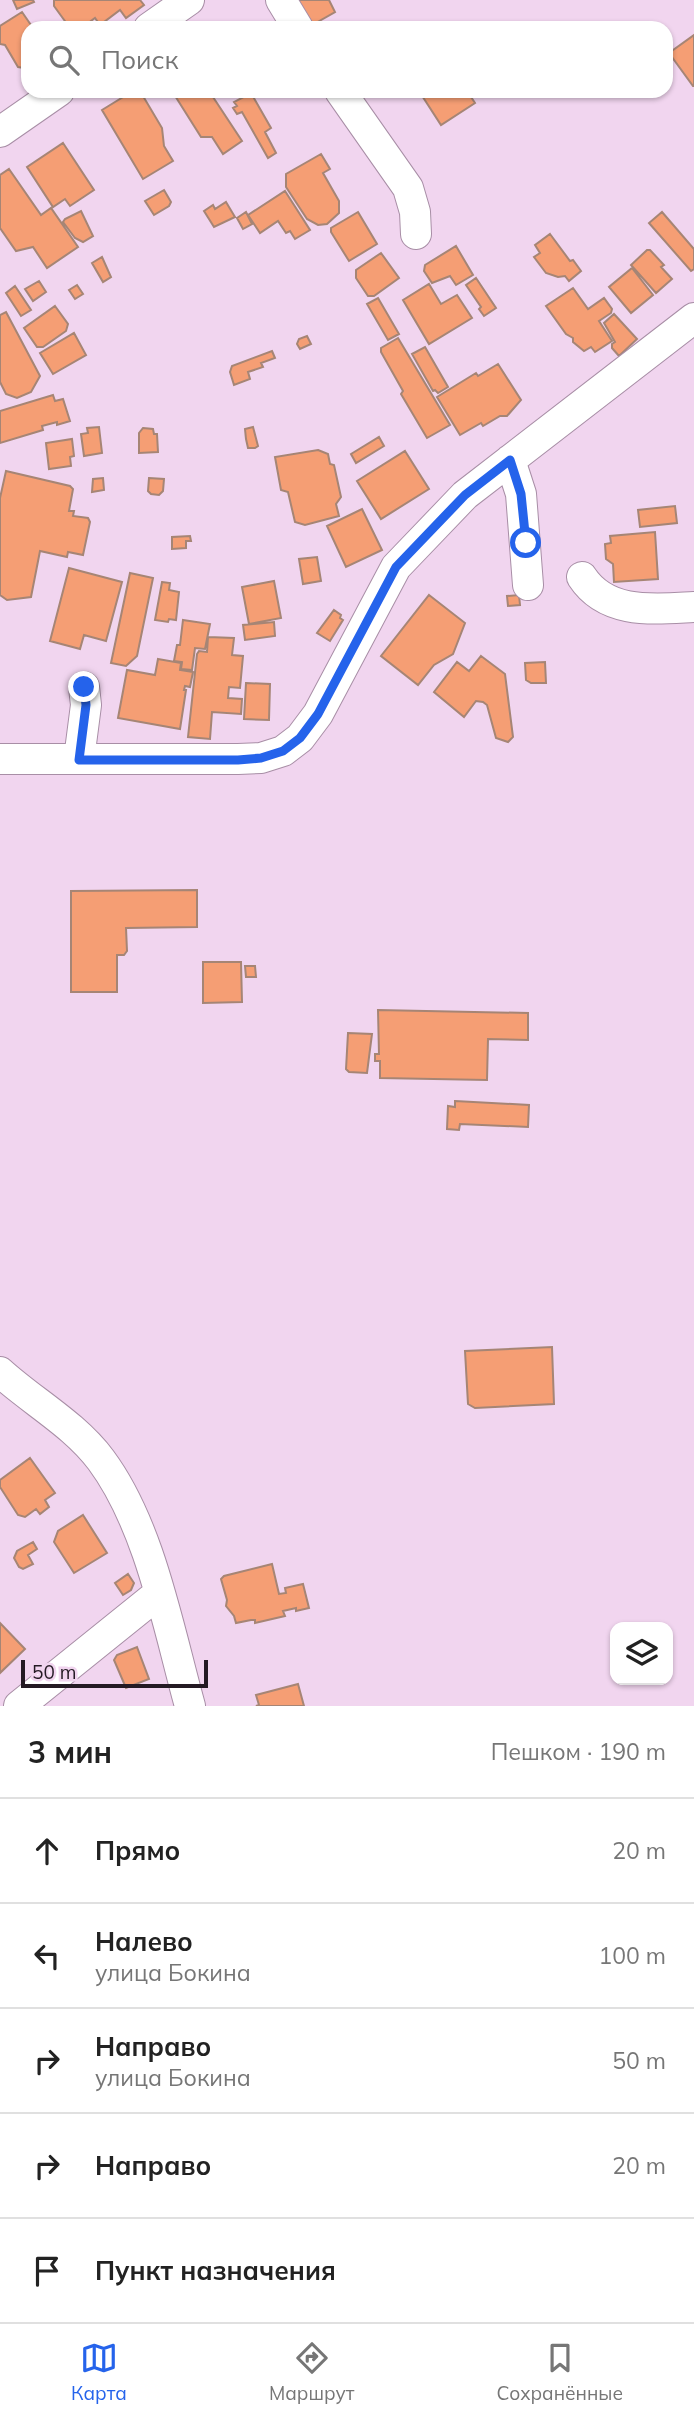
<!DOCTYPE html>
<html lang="ru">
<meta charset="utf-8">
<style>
:root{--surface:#fff;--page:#f2f2f2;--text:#222;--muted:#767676;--line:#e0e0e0;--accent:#2563eb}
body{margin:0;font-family:Mulish,sans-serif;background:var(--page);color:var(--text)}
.controls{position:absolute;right:21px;bottom:21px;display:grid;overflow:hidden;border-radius:14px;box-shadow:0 2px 5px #0004}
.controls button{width:63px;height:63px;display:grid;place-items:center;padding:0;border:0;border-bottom:2px solid var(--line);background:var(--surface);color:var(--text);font:35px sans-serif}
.scale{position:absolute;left:21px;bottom:18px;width:187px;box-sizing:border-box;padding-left:7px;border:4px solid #241a23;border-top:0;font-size:19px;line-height:24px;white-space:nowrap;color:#241a23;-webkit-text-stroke:5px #f1d5ef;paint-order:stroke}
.stop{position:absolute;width:21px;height:21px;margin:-16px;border:5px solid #2563eb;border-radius:50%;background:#fff}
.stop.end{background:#2563eb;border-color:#fff;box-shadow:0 2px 7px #0008}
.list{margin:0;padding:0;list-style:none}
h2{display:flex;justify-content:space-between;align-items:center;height:91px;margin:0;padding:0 28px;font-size:30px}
h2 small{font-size:23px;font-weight:400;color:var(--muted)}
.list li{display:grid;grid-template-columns:46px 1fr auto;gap:21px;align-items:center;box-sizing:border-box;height:105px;padding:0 28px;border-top:2px solid var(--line)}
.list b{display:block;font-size:26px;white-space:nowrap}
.list p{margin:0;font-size:23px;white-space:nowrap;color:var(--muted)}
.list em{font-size:23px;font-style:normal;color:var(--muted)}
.icon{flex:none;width:38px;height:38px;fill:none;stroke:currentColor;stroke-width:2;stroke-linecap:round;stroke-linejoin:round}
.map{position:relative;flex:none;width:694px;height:1706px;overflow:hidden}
.search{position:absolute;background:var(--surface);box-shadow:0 2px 5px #0004;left:21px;right:21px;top:21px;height:77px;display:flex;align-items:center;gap:18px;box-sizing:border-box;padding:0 24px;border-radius:21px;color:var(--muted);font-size:26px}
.sheet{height:616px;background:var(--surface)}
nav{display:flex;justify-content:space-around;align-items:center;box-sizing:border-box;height:98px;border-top:2px solid var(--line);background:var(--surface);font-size:19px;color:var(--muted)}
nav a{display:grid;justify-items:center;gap:4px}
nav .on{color:var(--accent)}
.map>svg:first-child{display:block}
</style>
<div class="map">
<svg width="694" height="1706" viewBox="0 0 694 1706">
<rect width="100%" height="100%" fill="#f1d5ef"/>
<!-- building -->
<path fill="#f59e74" stroke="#a68575" stroke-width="2" d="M13 0H33L34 2 17 9Z
M54 0H140L144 5 126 18 120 10 100 25 95 18 91 21 95 26 92 28H85L83 25 80 28H70L54 6Z
M290 0H329L335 12 307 28Z
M22 12 33 28H28V67L24 68 18 67 5 45 0 44V26Z
M694 35V86H693L669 53Z
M133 91H140L162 128 164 146 173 161 143 179 102 110Z
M172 91H209L242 141 223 154 212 137H201Z
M419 91H467L475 103 441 125Z
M251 93 271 128 265 132 276 153 268 158 242 112 237 114 233 108 237 106 234 102Z
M63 143 94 190 70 206 65 199 53 207 27 167Z
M321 154 330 169 323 173 339 201V213L327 224 318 225 307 219 286 187V174Z
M9 169 41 215 51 208 78 247 47 268 33 247 16 251 0 228V175Z
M164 190 171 202 169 206 154 215 145 201Z
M285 191 310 230 295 239 290 231 286 233 278 221 260 233 248 215Z
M226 202 235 217 214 227 204 211 213 205 215 209Z
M81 211 93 236 83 242 75 238 63 222 65 219Z
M246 212 252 224 243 229 237 218Z
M358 212 377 244 349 261 331 232V228Z
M662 212 694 249V269L691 271 649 223Z
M550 234 570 261 573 260 581 271 569 281 565 276 558 277 546 273 534 257 540 253 535 245Z
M456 246 473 275 456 285 450 276 432 283 424 271 425 265Z
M647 250H650L664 265 661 267 672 279 656 293 631 265Z
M381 253 399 278 374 296H368L356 278V270Z
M102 257 111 277 103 282 92 263Z
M632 268 653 295 631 313 609 287Z
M476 278 496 308 484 316 479 309 481 307 466 285Z
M39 281 46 292 33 301 25 289Z
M429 284 441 304 457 295 472 318 429 344 403 300Z
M77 285 83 294 75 299 69 290Z
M15 286 31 310 21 316 6 293Z
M573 288 588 309 604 298 612 309 611 313 599 321 612 341 595 352 591 347 584 351 573 342V338L566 334 546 306Z
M378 298 399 334 388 340 367 304Z
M55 306 68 324 66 331 43 347H37L24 328Z
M6 312 40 376 31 392 17 398 6 394 0 382V315Z
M614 314 637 339 619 356 612 348V344L615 342 604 323Z
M74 333 86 355 53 374 40 353Z
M307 336 311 344 300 349 297 344 299 339Z
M398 338 450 425 427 438 401 394 403 391 381 352V348Z
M425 347 448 387 438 393 435 390 433 391 412 354Z
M272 351 275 358 261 363 263 367 248 372 250 379 234 385 230 372 232 366Z
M498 364 521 400 507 416H500L483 426 481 423 460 435 437 397 476 373 478 376Z
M53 395 55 401 63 399 70 421 57 425V422L42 426 43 430 0 443V411Z
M99 427 102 453 84 456 81 434 88 433 87 428Z
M253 427 258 446 255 448H248L246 439 245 429Z
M143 428 153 429 154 434H157L158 452 139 453V433Z
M379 437 384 446 356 463 351 454Z
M72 439 74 456 70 457 71 466 49 469 46 443Z
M318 450 328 454 330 464 334 465 341 497 336 504 339 516 305 525 295 522 288 492 281 490 275 457Z
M405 451 429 489 381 519 357 481Z
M6 471 70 486 73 489 69 511H74L73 516 88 518 90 522 83 555 68 552 67 557 40 551 31 597 7 600 0 595V498Z
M103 478 104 490 92 492 93 479Z
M149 478 164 479 163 491 159 495 151 494 148 491Z
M675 506 677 523 640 527 638 510Z
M362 509 382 550 346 567 327 526Z
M655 532 658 579 614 582 613 564 606 559 605 544 611 543 610 536Z
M190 536 191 541H186V548L172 549V537Z
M317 557 321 581 303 584 299 559Z
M69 568 122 582 106 641 84 635 80 649 50 641Z
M130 573 153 578 137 656 126 666 111 663Z
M274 581 281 618 249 624 242 587Z
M162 582 170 583 169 590 179 592 176 620 169 619 168 622 155 620Z
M429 595 465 623 453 654 434 665 418 685 381 656Z
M519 595 520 605 508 606 507 596Z
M334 610 341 615 340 618 343 620 330 641 317 633Z
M183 620 210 624 205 649 195 648 192 670 181 669 182 662 174 661 177 645H180Z
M274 622 275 636 245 640 243 625Z
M208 637 234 638 232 655 243 656 240 688 229 687 228 698 242 699 241 714 212 712 210 739 188 737 197 654 199 651 207 652Z
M481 656 505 674 513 737 508 742 496 738 487 705 483 702 476 701 464 717 434 692 457 662 469 671Z
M158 659 181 663 180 670 193 672 190 687 185 686 184 690H186L180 729 118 718 127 670 155 675Z
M545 662 546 683H531L526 680 525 663Z
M246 683 270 684 269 720 244 719Z
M197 890V927L126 928 127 951 124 955H117V992H71V891Z
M203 962H241L242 1002 203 1003Z
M245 966H255L256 977H246Z
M378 1010 528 1013V1040L488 1039 487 1080 380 1078V1061H375V1054H379Z
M348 1033 372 1034 367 1073 349 1072 346 1069Z
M455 1101 529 1105 528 1127 460 1124 459 1130 447 1129 448 1106 455 1107Z
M552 1347 554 1404 475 1408 468 1404 465 1351Z
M30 1458 55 1493 45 1500 49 1507 40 1514 36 1509 25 1517 18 1515 0 1487V1480Z
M83 1515 107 1553 74 1573 54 1542 58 1531Z
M33 1542 37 1549 28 1555 33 1564 23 1569 19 1567 14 1558 17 1551Z
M272 1564 279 1594 286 1593 285 1588 303 1584 309 1608 296 1611V1608L283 1611 285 1616 255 1623V1620H251L236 1623 234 1616 226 1606 227 1600 221 1579 224 1576Z
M128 1574 134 1583 131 1590 123 1595 115 1583Z
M0 1623 25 1649 0 1673Z
M137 1647 149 1679 126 1688 114 1660 117 1655Z
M298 1684 304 1706H256L259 1705 256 1695Z"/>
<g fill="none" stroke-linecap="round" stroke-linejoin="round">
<!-- minor casing -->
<g stroke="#a88ea6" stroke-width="32">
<path id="minor" d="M281 0 298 28
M149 28 189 0
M340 91 408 188 415 212 416 234
M0 132 59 91
M510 460 521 494 528 585
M582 577C607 615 654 609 694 607
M0 759H238L261 758 283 751 300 738 318 714 396 567 465 495 694 318
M79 759 86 705 84 687
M0 1372C33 1402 74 1424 101 1460 150 1526 168 1627 190 1706
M19 1706 158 1594"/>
</g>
<!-- minor -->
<use href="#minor" stroke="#fff" stroke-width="30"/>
</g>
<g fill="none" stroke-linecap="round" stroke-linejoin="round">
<!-- route -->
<path stroke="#2563eb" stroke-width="9" d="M84 687 86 705 79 760H238L261 758 283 751 300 738 318 714 396 567 465 495 510 460 521 494 526 543"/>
</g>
</svg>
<div class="controls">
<button><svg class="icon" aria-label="layers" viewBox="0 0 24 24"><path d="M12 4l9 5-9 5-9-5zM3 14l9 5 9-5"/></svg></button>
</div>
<div class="scale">50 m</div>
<div class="stop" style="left:526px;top:543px"></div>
<div class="stop end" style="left:84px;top:687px"></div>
<div class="search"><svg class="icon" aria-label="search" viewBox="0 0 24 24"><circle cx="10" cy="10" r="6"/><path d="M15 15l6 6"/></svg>Поиск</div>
</div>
<section class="sheet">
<h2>3 мин<small>Пешком · 190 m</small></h2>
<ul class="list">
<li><svg class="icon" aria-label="ahead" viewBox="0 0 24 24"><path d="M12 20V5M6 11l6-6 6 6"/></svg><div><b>Прямо</b></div><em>20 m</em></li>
<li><svg class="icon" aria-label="left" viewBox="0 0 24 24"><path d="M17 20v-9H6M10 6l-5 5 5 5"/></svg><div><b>Налево</b><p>улица Бокина</p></div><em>100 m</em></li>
<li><svg class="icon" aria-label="right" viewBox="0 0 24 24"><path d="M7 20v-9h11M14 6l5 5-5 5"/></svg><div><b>Направо</b><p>улица Бокина</p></div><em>50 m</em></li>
<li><svg class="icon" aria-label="right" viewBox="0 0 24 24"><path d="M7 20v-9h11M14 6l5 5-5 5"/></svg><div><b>Направо</b></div><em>20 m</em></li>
<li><svg class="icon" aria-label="arrive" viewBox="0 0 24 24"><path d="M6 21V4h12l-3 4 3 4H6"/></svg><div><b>Пункт назначения</b></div></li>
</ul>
</section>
<nav>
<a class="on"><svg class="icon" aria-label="map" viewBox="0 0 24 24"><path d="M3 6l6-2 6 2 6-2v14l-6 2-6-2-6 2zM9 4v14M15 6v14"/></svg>Карта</a>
<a><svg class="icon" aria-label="directions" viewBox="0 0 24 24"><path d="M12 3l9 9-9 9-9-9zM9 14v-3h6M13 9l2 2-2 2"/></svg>Маршрут</a>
<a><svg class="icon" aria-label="saved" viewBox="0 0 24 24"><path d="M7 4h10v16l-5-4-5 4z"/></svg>Сохранённые</a>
</nav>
